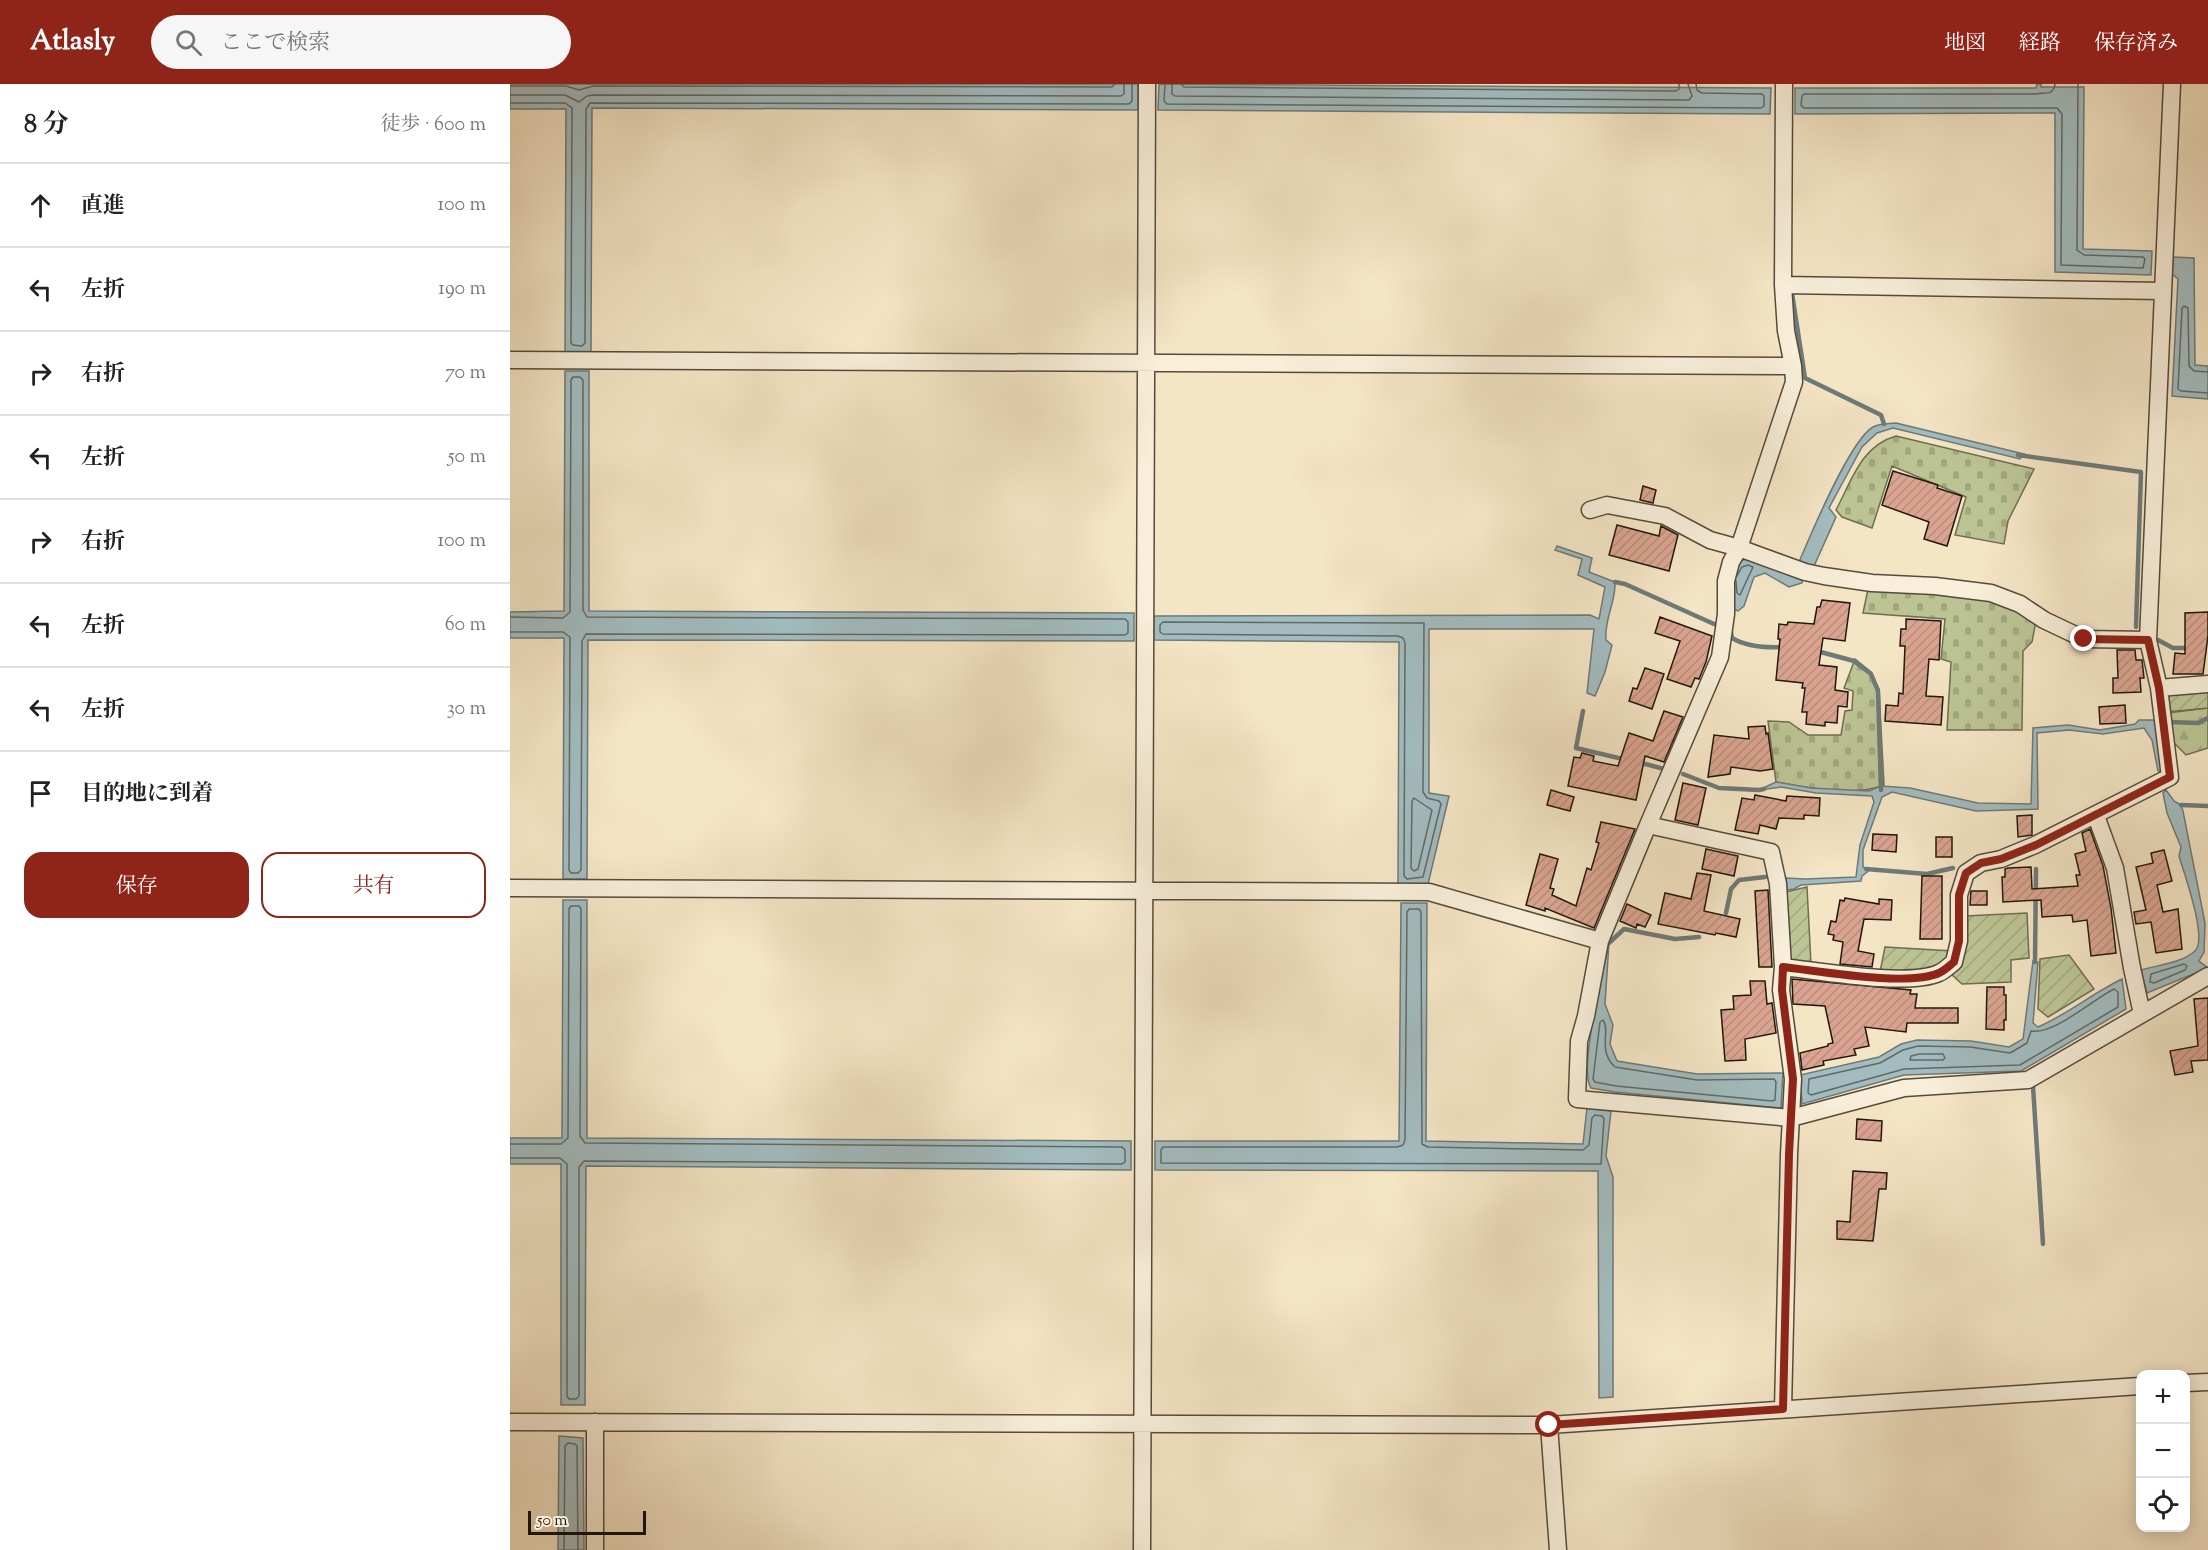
<!DOCTYPE html>
<html lang="ja">
<meta charset="utf-8">
<style>
:root{--surface:#fff;--page:#f6f6f6;--text:#222;--muted:#767676;--line:#e0e0e0;--accent:#8f2418}
body{margin:0;font-family:"Sorts Mill Goudy","Noto Serif JP",serif;background:var(--page);color:var(--text)}
.controls{position:absolute;right:18px;bottom:18px;display:grid;overflow:hidden;border-radius:12px;box-shadow:0 3px 15px #0003}
.controls button{width:54px;height:54px;display:grid;place-items:center;padding:0;border:0;border-bottom:2px solid var(--line);background:var(--surface);color:var(--text);font:30px sans-serif}
.scale{position:absolute;left:18px;bottom:15px;width:118px;box-sizing:border-box;padding-left:6px;border:3px solid #20180d;border-top:0;font-size:16px;line-height:21px;white-space:nowrap;color:#20180d;-webkit-text-stroke:4px #f8eed9;paint-order:stroke}
.stop{position:absolute;width:18px;height:18px;margin:-14px;border:4px solid #8f2418;border-radius:50%;background:#fff}
.stop.end{background:#8f2418;border-color:#fff;box-shadow:0 2px 6px #0008}
.list{margin:0;padding:0;list-style:none}
h2{display:flex;justify-content:space-between;align-items:center;height:78px;margin:0;padding:0 24px;font-size:26px}
h2 small{font-size:20px;font-weight:400;color:var(--muted)}
.list li{display:grid;grid-template-columns:39px 1fr auto;gap:18px;align-items:center;box-sizing:border-box;height:84px;padding:0 24px;border-top:2px solid var(--line)}
.list b{display:block;font-size:22px;white-space:nowrap}
.list em{font-size:20px;font-style:normal;color:var(--muted)}
.actions{display:flex;gap:12px;padding:18px 24px}
.actions a{flex:1;padding:14px 0;border:2px solid var(--accent);border-radius:18px;text-align:center;font-size:21px;color:var(--accent)}
.actions .main{background:var(--accent);color:#fff}
.icon{flex:none;width:33px;height:33px;fill:none;stroke:currentColor;stroke-width:2;stroke-linecap:round;stroke-linejoin:round}
.map{position:relative;flex:none;width:1698px;height:1466px;overflow:hidden}
header{display:flex;align-items:center;gap:36px;box-sizing:border-box;height:84px;padding:0 30px;background:var(--accent);color:#fff}
header strong{font-size:28px}
nav{display:flex;gap:33px;margin-inline-start:auto;font-size:21px}
.search{width:420px;height:54px;background:var(--page);display:flex;align-items:center;gap:15px;box-sizing:border-box;padding:0 21px;border-radius:33px;color:var(--muted);font-size:22px}
main{display:flex}
aside{flex:1;background:var(--surface)}
.map>svg:first-child{display:block}
</style>
<header>
<strong>Atlasly</strong>
<div class="search"><svg class="icon" aria-label="search" viewBox="0 0 24 24"><circle cx="10" cy="10" r="6"/><path d="M15 15l6 6"/></svg>ここで検索</div>
<nav><a>地図</a><a>経路</a><a>保存済み</a></nav>
</header>
<main>
<aside>
<h2>8 分<small>徒歩 · 600 m</small></h2>
<ul class="list">
<li><svg class="icon" aria-label="ahead" viewBox="0 0 24 24"><path d="M12 20V5M6 11l6-6 6 6"/></svg><div><b>直進</b></div><em>100 m</em></li>
<li><svg class="icon" aria-label="left" viewBox="0 0 24 24"><path d="M17 20v-9H6M10 6l-5 5 5 5"/></svg><div><b>左折</b></div><em>190 m</em></li>
<li><svg class="icon" aria-label="right" viewBox="0 0 24 24"><path d="M7 20v-9h11M14 6l5 5-5 5"/></svg><div><b>右折</b></div><em>70 m</em></li>
<li><svg class="icon" aria-label="left" viewBox="0 0 24 24"><path d="M17 20v-9H6M10 6l-5 5 5 5"/></svg><div><b>左折</b></div><em>50 m</em></li>
<li><svg class="icon" aria-label="right" viewBox="0 0 24 24"><path d="M7 20v-9h11M14 6l5 5-5 5"/></svg><div><b>右折</b></div><em>100 m</em></li>
<li><svg class="icon" aria-label="left" viewBox="0 0 24 24"><path d="M17 20v-9H6M10 6l-5 5 5 5"/></svg><div><b>左折</b></div><em>60 m</em></li>
<li><svg class="icon" aria-label="left" viewBox="0 0 24 24"><path d="M17 20v-9H6M10 6l-5 5 5 5"/></svg><div><b>左折</b></div><em>30 m</em></li>
<li><svg class="icon" aria-label="arrive" viewBox="0 0 24 24"><path d="M6 21V4h12l-3 4 3 4H6"/></svg><div><b>目的地に到着</b></div></li>
</ul>
<div class="actions"><a class="main">保存</a><a>共有</a></div>
</aside>
<div class="map">
<svg width="1698" height="1466" viewBox="0 0 1698 1466">
<defs>
<pattern id="forest-firs" width="22" height="20" patternUnits="userSpaceOnUse" patternTransform="scale(1.5)"><rect width="22" height="20" fill="#bcc494"/><path d="M5 1l3.5 6h-7zM16 11l3.5 6h-7z" fill="#a1a87e"/></pattern>
<pattern id="cemetery-stones" width="16" height="16" patternUnits="userSpaceOnUse" patternTransform="scale(1.5)"><rect width="16" height="16" fill="#bcc494"/><path d="M2 7V4a2 2 0 0 1 4 0v3zM10 15v-3a2 2 0 0 1 4 0v3z" fill="#a1a87e"/></pattern>
<pattern id="garden-furrows" width="10" height="10" patternUnits="userSpaceOnUse" patternTransform="scale(1.5)"><rect width="10" height="10" fill="#bcc494"/><path d="M-1 1l2-2M0 10L10 0M9 11l2-2" fill="none" stroke="#a1a87e"/></pattern>
<pattern id="building-hatch" width="6" height="6" patternUnits="userSpaceOnUse" patternTransform="scale(1.5)"><rect width="6" height="6" fill="#daa490"/><path d="M-1 1l2-2M0 6l6-6M5 7l2-2" fill="none" stroke="#bb8c7b"/></pattern>
</defs>
<rect width="100%" height="100%" fill="#f4e5c5"/>
<filter id="stains"><feTurbulence type="fractalNoise" baseFrequency=".00333" numOctaves="4"/><feColorMatrix values="0 0 0 0 .2 0 0 0 0 .09 0 0 0 0 .02 0 0 0 .5 -.17"/></filter>
<radialGradient id="worn" r=".72"><stop offset=".6" stop-color="#630" stop-opacity="0"/><stop offset="1" stop-color="#630" stop-opacity=".3"/></radialGradient>
<!-- forest -->
<path fill="url(#forest-firs)" stroke="#6e6e50" stroke-width="1.5" d="M1698 624V664L1676 671 1663 658 1657 629Z"/>
<!-- cemetery -->
<path fill="url(#cemetery-stones)" stroke="#6e6e50" stroke-width="1.5" d="M1386 352 1524 385 1498 437 1494 460 1445 451 1456 413 1382 382 1362 444 1332 433 1326 426C1342 396 1351 362 1386 352Z
M1358 505 1428 509 1486 518 1526 537 1522 558 1513 567 1512 646H1437L1441 578 1431 575 1435 535 1353 529Z
M1345 575 1361 588 1369 605 1374 701C1343 713 1298 704 1266 698L1258 637 1279 638 1298 651H1331L1335 627 1342 626 1343 607 1334 604Z"/>
<!-- garden -->
<path fill="url(#garden-furrows)" stroke="#6e6e50" stroke-width="1.5" d="M1698 607V624L1657 628 1654 611Z
M1297 803 1301 880 1280 878 1276 808Z
M1517 829 1519 874 1501 876V898L1452 900 1440 889 1455 832Z
M1375 863 1442 867 1431 881 1400 889 1370 888Z
M1559 871 1584 905 1538 933 1528 925 1530 875Z"/>
<!-- water -->
<path fill="#a2bcc0" stroke="#6e7a78" stroke-width="1.5" d="M0 0H628V26L82 24 81 268H55L56 25H0Z
M649 0 1261 4 1260 30 648 26Z
M1527 0H1531V3H1574L1573 165 1642 167 1641 191 1545 188V29L1285 30V4H1526Z
M1663 173 1684 174 1685 281 1698 282V315L1662 312 1668 195 1662 190Z
M55 287H79V527L624 529V557L78 556 77 795H53L54 554H0V528L54 527Z
M1386 339 1514 370 1510 375 1383 344 1367 349 1352 363 1319 424 1326 433 1304 482 1289 478C1301 450 1340 356 1363 343 1370 339 1379 340 1386 339Z
M1047 462 1082 474 1079 488 1105 498C1106 519 1094 534 1096 556L1102 561 1095 588 1085 612 1077 609 1084 545H919V709L939 712 918 800 888 801 889 558 644 556V532L1080 531 1089 535 1095 503 1068 491 1072 475 1045 466Z
M1238 474 1293 492 1292 499 1279 503 1255 489 1244 493 1234 522 1228 527 1221 524 1226 479Z
M1629 636H1646L1648 643 1646 647 1653 684 1652 688 1648 687 1642 656 1634 644 1593 650 1559 646 1527 649 1528 725 1466 727 1382 708 1372 713 1353 766V783L1360 786 1352 792 1351 797 1291 801 1284 805 1277 806 1276 794 1295 795 1346 793 1350 761 1364 718 1362 712 1306 709 1271 703 1249 706 1266 698 1301 704 1359 707 1371 702 1400 704 1468 719 1521 720 1523 644 1558 641 1590 646 1625 640Z
M1656 706 1664 717 1671 721 1673 727 1695 839 1694 868 1689 877 1698 884 1637 909 1631 886C1648 881 1672 879 1685 867 1698 855 1674 789 1669 772L1671 763 1657 729 1653 709Z
M53 816H77V1054L621 1057V1086L76 1082 75 1321H51V1080H0V1054H52Z
M891 819H917L916 1057 1073 1060 1077 1024 1101 1027 1096 1072 1103 1093V1313L1089 1314 1088 1087 645 1086V1057H889Z
M1099 859 1095 920 1103 941 1100 960 1107 977 1187 990 1273 989 1271 1024 1105 1008 1081 1004C1068 986 1094 884 1099 859Z
M1523 877 1528 878 1523 939 1528 943C1558 930 1583 909 1612 895L1616 925 1511 987 1394 991 1292 1020 1290 991 1369 973 1391 960 1407 956 1461 957 1499 963 1513 955Z
M49 1352 73 1354 74 1466H48Z"/>
<g fill="none" stroke-linecap="round" stroke-linejoin="round">
<!-- shore -->
<path stroke="#616a66" stroke-width="1.5" d="M655 0 654 17 657 20 1251 24 1254 22V12L1252 10 1192 9 1187 6 1186 0
M662 0V10L665 12 1179 16 1182 12 1178 0
M671 0 674 3 1166 7 1169 5V0
M1545 0C1544 12 1534 8 1526 10H1294L1292 12 1291 21 1294 24H1547L1552 30 1551 181 1633 184 1635 175 1633 173 1574 171 1567 166 1568 0
M0 2H56L69 6 83 2 602 3 605 0
M0 11H55L69 18 77 12 83 11 611 12 614 10V0
M0 19H55L62 24 61 259 63 261 72 262 75 259 76 25 80 19 619 20 622 17V0
M1698 288 1684 287 1679 282 1678 224 1674 222 1672 224 1668 305 1671 307 1698 309
M1226 497 1227 509 1230 511 1243 483 1238 481 1232 483 1227 492
M0 533 53 534 60 528 61 296 63 293H70L73 296V526L77 533 615 535 618 538V549L615 551 76 550 72 557 71 786 68 789H61L59 786 60 553 53 548H0
M653 538 914 539 913 708 917 714 929 717 931 720 913 793 897 795 894 792 895 559 893 554 888 552 653 550 650 548V541Z
M904 714 922 726 908 785 904 787 901 784 902 717Z
M899 825H909L911 828 912 1060 918 1063 1073 1066 1079 1061 1082 1034 1085 1031 1092 1032 1094 1035 1091 1080 651 1079V1066L653 1063H887L893 1061 895 1056 897 828Z
M1674 880 1677 882 1675 886 1644 899 1640 898 1641 890Z
M1604 905 1608 908V923L1510 981 1394 985 1301 1011 1298 1009 1299 995 1370 979 1393 966 1408 962 1460 963 1500 969 1517 959 1521 947C1544 951 1582 916 1604 905Z
M1093 936C1101 946 1087 967 1105 983L1187 996 1264 995 1266 998 1265 1016 1262 1017 1106 1002 1085 998 1083 995 1090 938Z
M1409 970H1433L1435 974 1433 976H1400L1401 972Z
M0 1060H51L58 1054 59 825 61 822H69L71 825 70 1052 75 1059 612 1063 615 1066V1078L612 1080 74 1077 69 1083V1312L66 1315H59L57 1312V1080L50 1074H0
M54 1466 55 1362 58 1359 65 1360 67 1362 68 1466"/>
<!-- stream -->
<path stroke="#6e7a78" stroke-width="4.5" d="M1282 209 1295 294 1371 331 1374 340
M1508 371 1631 388 1626 543
M1105 498 1115 500 1204 540 1211 541
M1221 548 1222 554C1237 563 1257 564 1275 563
M1648 556 1663 564H1680
M1307 567 1344 577 1361 590 1368 607 1371 706
M1073 627 1066 664 1117 676
M1659 638 1688 639 1698 634
M1128 678 1154 685
M1173 690 1209 704 1249 706 1254 705
M1671 721 1698 722
M1356 785 1417 790 1443 784
M1216 829 1221 805 1229 796 1255 793
M1099 859 1114 845 1165 855 1189 853
M1525 878 1526 785
M1523 1002 1533 1160"/>
</g>
<!-- building -->
<path fill="url(#building-hatch)" stroke="#20180d" stroke-width="1.5" d="M1383 387 1428 401 1427 404 1452 412 1437 462 1414 455 1419 438 1372 421Z
M1133 402 1146 406 1143 419 1130 416Z
M1107 441 1149 452 1151 442 1168 451 1159 487 1099 471Z
M1312 516 1340 519 1335 557 1313 554 1309 581 1327 583 1325 606 1338 608 1337 623 1328 622 1327 639 1315 638V642L1296 640 1297 628H1292L1295 604H1292L1293 599 1266 596 1270 555H1268L1269 540 1277 541 1278 538 1304 540 1307 523H1310Z
M1698 528V552L1693 590H1663L1665 569 1675 570V529Z
M1150 533 1202 552 1196 578 1189 595 1185 594 1181 603 1157 595 1170 557 1145 549Z
M1396 535 1431 537 1429 576 1419 575 1416 612 1433 613 1431 641 1375 637 1376 621 1388 622 1389 609 1393 610 1395 562H1390L1391 545H1396Z
M1607 566H1625L1626 576H1632L1634 594H1630L1631 608 1603 609V594H1608Z
M1135 584 1154 590 1142 625 1119 617 1123 604 1127 605Z
M1615 621 1616 639 1590 640 1589 623Z
M1154 627 1173 633 1154 678 1135 672 1126 716 1058 702 1064 673 1070 674 1072 669 1084 672 1083 677 1108 682 1119 649 1143 657Z
M1255 642 1256 650 1258 649 1263 685 1250 687 1221 683 1220 690 1198 693 1204 651 1239 655 1238 643Z
M1173 699 1196 704 1188 741 1165 736Z
M1041 706 1064 713 1060 727 1037 721Z
M1245 711 1276 717 1277 712 1310 714 1309 732 1294 731V735L1269 734 1266 745 1250 741 1248 750 1225 746 1232 714 1244 716Z
M1522 731V751L1508 753 1507 732Z
M1091 738 1125 745 1084 844 1035 824V827L1016 821 1030 770 1048 775 1040 804 1044 805 1042 811 1066 822 1077 784 1081 786 1089 759 1086 758Z
M1580 745 1593 782 1601 824 1606 869 1581 872 1577 836 1563 838 1562 831 1532 833 1531 816 1493 818 1492 793H1495V785L1498 784 1521 783 1522 805 1568 802 1566 791H1570L1565 770 1576 767 1572 749Z
M1363 750 1387 751 1386 768 1362 766Z
M1426 753H1442V773H1426Z
M1196 765 1228 772 1224 792 1192 785Z
M1654 766 1662 797 1647 801 1653 828 1668 825 1672 865 1646 869 1641 838 1626 840 1624 828 1636 826 1626 783 1643 779 1641 769Z
M1187 789 1201 791 1194 827 1230 835 1226 853 1206 849 1205 851 1148 840 1155 809 1181 815Z
M1412 792H1432V855H1410Z
M1258 806 1262 883H1249L1245 807Z
M1461 807H1477V821H1460Z
M1335 814 1369 820V815L1382 816 1381 836 1354 835 1348 867 1364 870 1362 883 1330 880 1333 858 1323 856 1324 851 1318 850 1321 837 1326 838 1330 816 1334 817Z
M1117 820 1141 831 1135 843 1127 840 1126 844 1110 837Z
M1282 895 1401 906 1400 910H1407L1405 924H1448V939H1397L1396 948 1355 943 1359 962 1344 965 1346 971 1313 977 1314 981 1292 986 1290 969 1318 962V960L1323 959 1315 922 1283 920Z
M1240 897H1255L1257 920 1262 919 1266 949 1235 955 1236 976 1215 977 1211 926 1224 925 1223 912 1241 911Z
M1477 903H1494V911H1496V936H1494V946L1476 945Z
M1698 914V976L1681 977 1683 988 1665 991 1660 967 1688 962 1684 915Z
M1347 1035 1372 1037 1371 1057 1346 1055Z
M1343 1087 1377 1089 1376 1105H1369L1363 1157 1327 1155V1137L1340 1138Z"/>
<g fill="none" stroke-linecap="round" stroke-linejoin="round">
<!-- minor casing -->
<g stroke="#554b3b" stroke-width="19">
<path id="minor" d="M1274 0 1273 201 1276 247 1283 282 1284 298 1229 464 1295 488 1314 492 1362 499 1425 502 1481 509 1510 520 1534 536 1574 555 1638 556 1649 604
M1273 201 1653 207
M0 276 1283 282
M1080 426 1097 421 1155 432 1200 456 1229 464 1221 478 1216 497V530L1210 573 1138 741
M1638 556 1662 0
M1586 732 1605 784 1622 884 1632 930
M0 804 919 808 1090 857 1076 932 1069 957 1067 1015 1281 1034 1394 1004 1518 996 1698 892
M1090 857 1138 741 1261 768 1268 800 1273 883C1310 887 1397 903 1429 889 1434 887 1439 882 1444 878L1449 857V811L1456 789 1471 779 1491 775 1525 761 1660 693 1649 604 1698 600
M1273 883 1271 906 1283 995 1279 1070 1273 1325
M1676 1299 1698 1298
M0 1338 1039 1341 1630 1302
M85 1338V1466
M1039 1341 1048 1466
M632 1466 637 0"/>
</g>
<!-- minor -->
<use href="#minor" stroke="#f8eed9" stroke-width="16"/>
</g>
<g fill="none" stroke-linecap="round" stroke-linejoin="round">
<!-- route -->
<path stroke="#8f2418" stroke-width="8" d="M1039 1341 1273 1325 1279 1070 1283 995 1272 906 1273 883C1310 887 1397 903 1429 889 1434 887 1439 882 1444 878L1449 857V811L1456 789 1471 779 1491 775 1526 761 1660 693 1649 604 1638 556 1574 555"/>
</g>
<rect width="100%" height="100%" filter="url(#stains)"/>
<rect width="100%" height="100%" fill="url(#worn)"/>
</svg>
<div class="controls">
<button>+</button>
<button>−</button>
<button><svg class="icon" aria-label="locate" viewBox="0 0 24 24"><circle cx="12" cy="12" r="6"/><path d="M12 2v4M12 18v4M2 12h4M18 12h4"/></svg></button>
</div>
<div class="scale">50 m</div>
<div class="stop" style="left:1039px;top:1341px"></div>
<div class="stop end" style="left:1574px;top:555px"></div>
</div>
</main>
